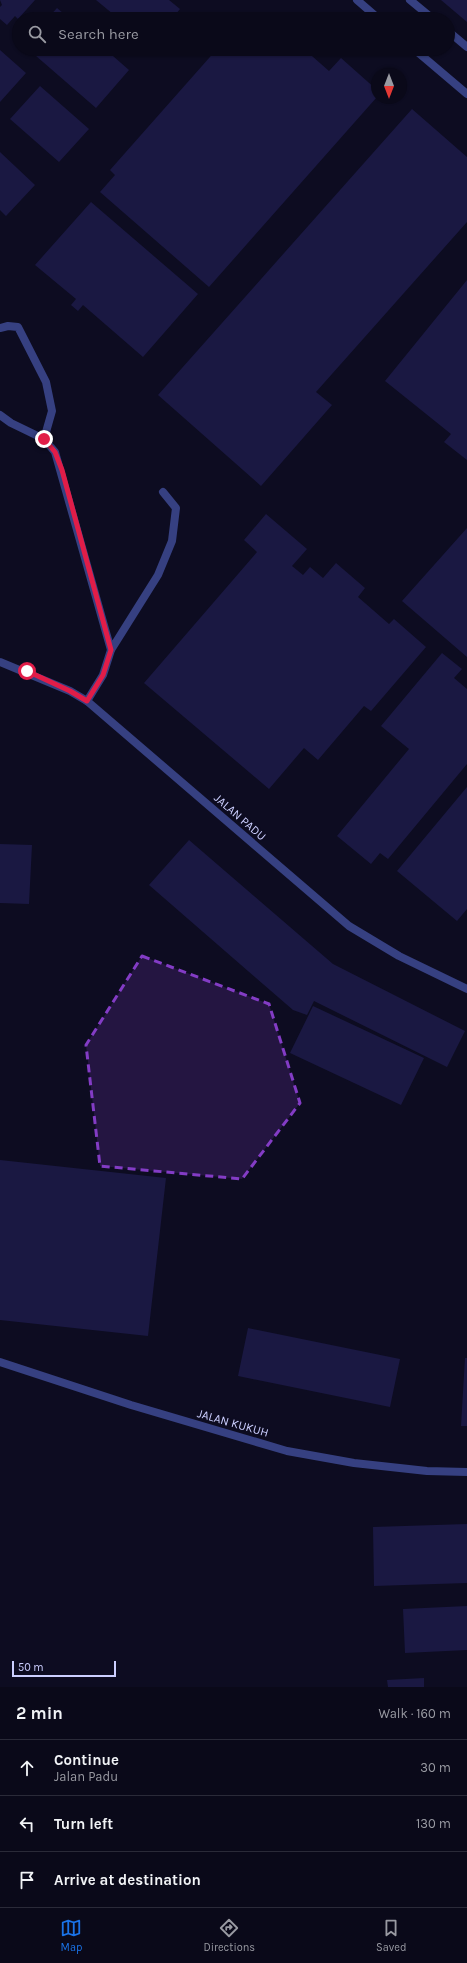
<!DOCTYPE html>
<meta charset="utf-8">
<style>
:root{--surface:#0a0919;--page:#131222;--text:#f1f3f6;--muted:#999aa2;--line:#2a2a38;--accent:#1a73e8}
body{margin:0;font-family:Karla,sans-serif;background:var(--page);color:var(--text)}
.compass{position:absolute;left:371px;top:68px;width:36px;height:36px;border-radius:50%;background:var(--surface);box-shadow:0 1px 3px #0004;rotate:180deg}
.scale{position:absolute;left:12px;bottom:10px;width:104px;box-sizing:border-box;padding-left:4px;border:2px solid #cccfff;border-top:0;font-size:11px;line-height:14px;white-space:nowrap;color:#cccfff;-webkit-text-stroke:3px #0d0c21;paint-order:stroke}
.stop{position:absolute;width:12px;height:12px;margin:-9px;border:3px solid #e11d48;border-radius:50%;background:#fff}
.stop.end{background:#e11d48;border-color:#fff;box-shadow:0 1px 4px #0008}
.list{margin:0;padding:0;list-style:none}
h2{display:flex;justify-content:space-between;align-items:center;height:52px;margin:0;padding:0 16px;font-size:17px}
h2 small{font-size:13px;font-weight:400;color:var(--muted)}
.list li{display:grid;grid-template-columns:26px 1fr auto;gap:12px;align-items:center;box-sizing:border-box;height:56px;padding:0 16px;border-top:1px solid var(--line)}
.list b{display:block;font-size:15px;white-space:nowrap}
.list p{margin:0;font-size:13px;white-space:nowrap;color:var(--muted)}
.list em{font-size:13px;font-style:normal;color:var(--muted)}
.icon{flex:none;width:22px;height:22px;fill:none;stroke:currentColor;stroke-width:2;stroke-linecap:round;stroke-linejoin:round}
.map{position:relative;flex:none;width:467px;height:1687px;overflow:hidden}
.search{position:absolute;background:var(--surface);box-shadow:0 1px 3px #0004;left:12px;right:12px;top:12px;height:44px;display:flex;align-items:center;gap:10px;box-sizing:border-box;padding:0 14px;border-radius:22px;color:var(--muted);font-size:15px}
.sheet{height:220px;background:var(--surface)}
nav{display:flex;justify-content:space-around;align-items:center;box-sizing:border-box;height:56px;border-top:1px solid var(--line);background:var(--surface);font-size:11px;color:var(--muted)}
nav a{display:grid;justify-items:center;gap:2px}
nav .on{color:var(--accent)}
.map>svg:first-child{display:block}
</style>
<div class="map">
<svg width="467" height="1687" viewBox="0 0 467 1687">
<rect width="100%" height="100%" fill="#0d0c21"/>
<!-- building -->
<path fill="#1a1842" d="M0 0H35L18 19 15 16 7 25 0 19V7L2 5Z
M96 0H169L180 9 172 19H119Z
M441 0H467V22Z
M57 8 70 19H47Z
M28 49H105L129 70 96 108Z
M217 49H271L279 56 286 49H304L329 71 341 58 377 90V97L209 287 100 192 115 175 110 170Z
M0 50 26 73 0 102Z
M40 86 89 129 59 162 10 119Z
M412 109 467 157V222L316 392 332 405 261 486 158 395Z
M0 152 35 185 6 216 0 210Z
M91 202 198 294 143 357 83 305 78 311 71 305 76 299 35 265Z
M467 280V460L444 442 451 434 385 381Z
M266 514 307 549 292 566 303 575 310 567 323 578 336 563 365 588 358 597 389 624 394 619 426 647 371 711 364 706 318 760 304 748 269 789 144 683 257 552 244 540Z
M467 528V657L402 601Z
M442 653 462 669 454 678 467 689V764L388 859 380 853 371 864 337 836 409 749 381 726Z
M467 787V909L457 921 397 871Z
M189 840 333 964 465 1031 447 1067 314 1001 307 1015 293 1010 149 885Z
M0 844 32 845 29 904 0 903Z
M313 1006 424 1058 401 1105 290 1053Z
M0 1160 166 1178 148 1336 0 1320Z
M248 1328 400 1359 390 1407 238 1376Z
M465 1358H467V1426H461Z
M467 1524V1583L374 1586 373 1527Z
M467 1606V1650L405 1653 403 1609Z
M424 1678V1687H388L387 1680Z"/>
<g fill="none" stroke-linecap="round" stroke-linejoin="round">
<!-- minor -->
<path stroke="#364081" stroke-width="8" d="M357 0 379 19
M410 0 433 19
M448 31 467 47
M414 49 467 94
M0 328 8 326 18 327 46 382 52 411 44 439
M0 415 11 423 44 439 55 452 111 650
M87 701 103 675 111 650 158 575 172 541 176 508 163 492
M0 1362 131 1405 287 1451 354 1463 427 1471 467 1472"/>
<!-- tertiary -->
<path stroke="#364081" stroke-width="8" d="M0 662 70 691 87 701 349 926 399 956 467 989"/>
</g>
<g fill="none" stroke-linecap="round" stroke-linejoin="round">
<!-- route -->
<path stroke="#e11d48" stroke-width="5" d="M27 671 70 691 87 701 103 675 111 650 62 470 55 452 44 439"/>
</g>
<!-- marked area -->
<path fill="#833cc5" fill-opacity="0.2" stroke="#833cc5" stroke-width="3" stroke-dasharray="8 5" stroke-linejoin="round" d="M142 956 269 1004 300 1103 242 1179 100 1166 86 1045Z"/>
<g text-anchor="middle" stroke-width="4" stroke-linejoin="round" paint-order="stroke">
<!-- street labels -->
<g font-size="12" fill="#cccfff" stroke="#0d0c21">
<text transform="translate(240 817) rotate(41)" y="4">JALAN PADU</text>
<text transform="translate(233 1423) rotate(16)" y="4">JALAN KUKUH</text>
</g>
</g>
</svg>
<svg class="compass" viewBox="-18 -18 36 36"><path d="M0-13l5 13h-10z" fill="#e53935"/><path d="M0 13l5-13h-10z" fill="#999aa2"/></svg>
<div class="scale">50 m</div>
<div class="stop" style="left:27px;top:671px"></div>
<div class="stop end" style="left:44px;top:439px"></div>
<div class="search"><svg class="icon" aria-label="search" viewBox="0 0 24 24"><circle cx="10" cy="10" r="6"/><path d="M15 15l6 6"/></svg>Search here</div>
</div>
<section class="sheet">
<h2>2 min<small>Walk · 160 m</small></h2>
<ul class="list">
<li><svg class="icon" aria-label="ahead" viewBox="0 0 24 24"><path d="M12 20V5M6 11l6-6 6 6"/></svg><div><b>Continue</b><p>Jalan Padu</p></div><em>30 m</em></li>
<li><svg class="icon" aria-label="left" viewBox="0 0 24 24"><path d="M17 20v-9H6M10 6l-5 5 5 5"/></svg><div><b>Turn left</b></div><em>130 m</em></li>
<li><svg class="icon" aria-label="arrive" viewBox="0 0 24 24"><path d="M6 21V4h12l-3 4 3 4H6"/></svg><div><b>Arrive at destination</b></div></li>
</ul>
</section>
<nav>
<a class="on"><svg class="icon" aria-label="map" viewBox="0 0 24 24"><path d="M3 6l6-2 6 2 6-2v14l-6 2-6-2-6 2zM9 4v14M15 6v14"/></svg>Map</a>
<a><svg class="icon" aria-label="directions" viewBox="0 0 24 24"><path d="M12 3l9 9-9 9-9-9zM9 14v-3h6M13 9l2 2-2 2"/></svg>Directions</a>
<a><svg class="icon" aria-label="saved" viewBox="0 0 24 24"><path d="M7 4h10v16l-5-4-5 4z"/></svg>Saved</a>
</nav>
